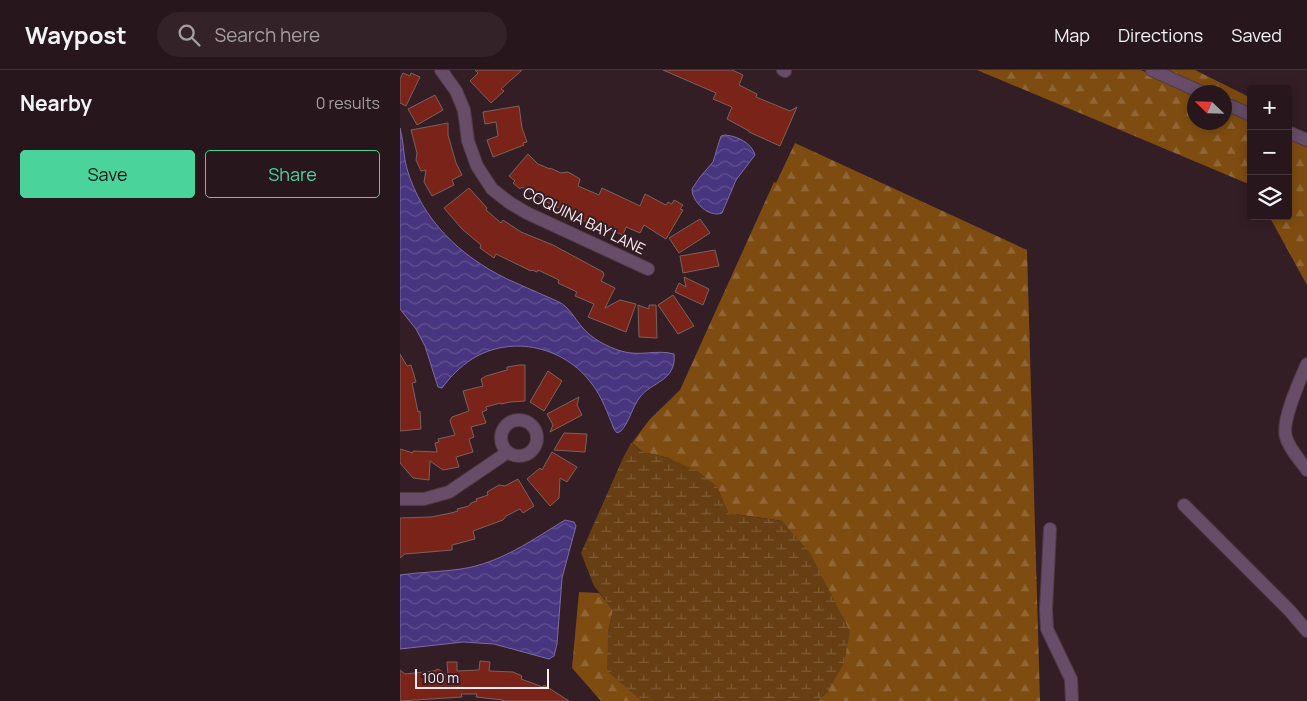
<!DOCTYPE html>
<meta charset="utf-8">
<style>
:root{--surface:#27161c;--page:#332329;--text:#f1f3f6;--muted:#a49fa3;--line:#43353b;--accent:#4ad49c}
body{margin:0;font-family:Manrope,sans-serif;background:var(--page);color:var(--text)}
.controls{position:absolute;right:15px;top:15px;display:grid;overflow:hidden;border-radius:5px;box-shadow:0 2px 12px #0003}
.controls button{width:45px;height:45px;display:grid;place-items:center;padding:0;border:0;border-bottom:1px solid var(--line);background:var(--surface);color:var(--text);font:25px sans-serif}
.compass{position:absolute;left:787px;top:15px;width:45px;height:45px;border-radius:50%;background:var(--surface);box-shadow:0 2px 12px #0003;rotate:293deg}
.scale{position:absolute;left:15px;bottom:12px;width:134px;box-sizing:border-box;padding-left:5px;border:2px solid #fcecf1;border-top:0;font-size:14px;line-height:18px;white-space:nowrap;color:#fcecf1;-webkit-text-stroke:4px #341e26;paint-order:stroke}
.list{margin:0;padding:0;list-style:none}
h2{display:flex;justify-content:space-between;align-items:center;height:65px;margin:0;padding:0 20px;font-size:21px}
h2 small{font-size:16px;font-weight:400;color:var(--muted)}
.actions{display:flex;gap:10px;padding:15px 20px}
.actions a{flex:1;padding:11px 0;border:1px solid var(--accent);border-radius:5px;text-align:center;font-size:18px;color:var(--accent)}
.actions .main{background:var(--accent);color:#111}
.icon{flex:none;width:28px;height:28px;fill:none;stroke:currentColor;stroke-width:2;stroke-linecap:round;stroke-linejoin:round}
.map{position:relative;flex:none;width:907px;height:631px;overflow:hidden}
header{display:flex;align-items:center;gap:30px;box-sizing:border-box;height:70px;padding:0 25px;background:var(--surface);border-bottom:1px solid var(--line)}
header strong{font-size:24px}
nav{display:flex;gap:28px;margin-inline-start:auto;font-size:18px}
.search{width:350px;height:45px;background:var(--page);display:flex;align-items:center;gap:12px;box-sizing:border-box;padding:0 18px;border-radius:28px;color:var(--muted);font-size:19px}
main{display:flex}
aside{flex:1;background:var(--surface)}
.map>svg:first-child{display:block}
</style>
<header>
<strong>Waypost</strong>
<div class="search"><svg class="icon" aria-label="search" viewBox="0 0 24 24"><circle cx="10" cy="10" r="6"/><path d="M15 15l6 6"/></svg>Search here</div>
<nav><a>Map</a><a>Directions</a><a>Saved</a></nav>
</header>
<main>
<aside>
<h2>Nearby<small>0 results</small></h2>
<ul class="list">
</ul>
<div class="actions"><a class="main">Save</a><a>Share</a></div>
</aside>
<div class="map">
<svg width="907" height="631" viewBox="0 0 907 631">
<defs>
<pattern id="forest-firs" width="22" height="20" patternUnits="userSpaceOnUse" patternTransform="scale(1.25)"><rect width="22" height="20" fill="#7e4c11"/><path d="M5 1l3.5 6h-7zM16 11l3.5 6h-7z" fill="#916634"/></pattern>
<pattern id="wetland-marsh" width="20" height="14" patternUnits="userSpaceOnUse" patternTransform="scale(1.25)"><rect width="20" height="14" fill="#673f13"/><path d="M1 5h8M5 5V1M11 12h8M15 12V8" fill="none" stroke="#7e5b36"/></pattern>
<pattern id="water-waves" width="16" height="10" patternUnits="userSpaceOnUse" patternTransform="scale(1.25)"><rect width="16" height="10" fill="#48357f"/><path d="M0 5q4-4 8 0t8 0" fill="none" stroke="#635292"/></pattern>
</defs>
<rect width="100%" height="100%" fill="#341e26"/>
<!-- forest -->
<path fill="url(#forest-firs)" d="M577 0H741L794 24V52H824L825 38 851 50V115Z
M762 0H795L851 28V40L825 28 824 22H812Z
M888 67 907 75V215L869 146H888Z
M395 73 627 180 640 631H418L428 621 382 451 328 443 317 417 269 388 243 382 232 373 250 349 280 320 374 112 376 113Z
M179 522 199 523 213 540 208 562V580L228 618 242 631H201L172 598Z"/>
<!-- wetland -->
<path fill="url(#wetland-marsh)" d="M231 373 243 382 269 388 299 402 317 417 328 443 382 451 410 483 450 561 444 593 428 621 418 631H242L207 601 208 562 213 540 194 516 181 483 223 388Z"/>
<!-- water -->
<path fill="url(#water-waves)" stroke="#7e6ca1" d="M0 58C4 72 3 86 7 99 22 150 60 186 107 209 124 217 142 224 159 232 169 237 175 249 182 257 191 268 207 277 221 281 240 287 257 279 274 284 277 311 251 312 240 327 232 337 230 351 221 361L217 363 214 359C208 344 202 327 192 314 165 277 112 264 72 289 60 297 50 307 42 318L38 317 25 276 16 259 0 239Z
M325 65C337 66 352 73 355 85L336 110 322 143C309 148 292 132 292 119L300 107 313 92 321 66Z
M165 450 174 452 176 456 162 508 157 574 154 586 149 589 94 574 63 572 0 579V505C20 502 41 502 61 499 101 493 132 470 165 450Z"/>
<!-- building -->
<path fill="#7a2419" stroke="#7b615c" d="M75 0H122L101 19 104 21 91 33 70 11 78 3Z
M263 0H332L343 5 339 15 357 24 356 27 390 41 397 37 380 76 349 62V61L327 49 332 37 313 29 316 23Z
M3 3 10 6 11 3 20 7 6 36 0 33V9Z
M35 25 43 40 17 55 8 39Z
M119 36 122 58 127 72 123 73 124 75 93 87 87 70 98 66 96 52 85 54 83 42Z
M48 53V65L56 93 62 105 52 110 54 115 32 126 24 112 26 100 21 101 16 90 17 83 11 60Z
M128 84 138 94 150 99V98L161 103 167 102 170 103 180 109 178 116 199 125 202 118 240 136 245 124 266 135 268 132 272 134 274 130 283 135 280 139 283 140 266 169 244 155 240 163 226 157 223 165 198 155V157L175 147 176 145 171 143 164 133 161 139 140 129 141 128 122 117 120 119 113 113 115 111 109 106Z
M69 118 87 138 86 140 101 153 103 150 121 162 153 175 203 202 204 205 201 211 215 218 205 238 220 230 236 234 226 262 188 247 194 234 175 226 177 222 158 213 159 210 138 200 137 202 132 200 131 201 96 184 94 188 80 178 81 175 62 159 44 138Z
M300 149 310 163 279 183 269 168Z
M315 180 319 196 283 203 280 186Z
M284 207 309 219 303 235 275 222 279 213 286 217Z
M273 225 294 256 278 264 258 235Z
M238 235 249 239V235H256L257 268 239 267Z
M0 284 7 296 11 295 16 312 12 313 18 342 20 341 21 359 0 361Z
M119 295H125V331L110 332 101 334 100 333 86 337 87 340 82 342 86 353 71 357 74 367 69 369 73 382 56 387 59 397 43 400 30 391 29 410 13 408 0 393V379L13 383V381L37 382 35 373 39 372 38 369 55 365 50 351 52 347 69 341 63 321 83 316 81 309 86 306 107 300V297Z
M148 301 162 311 144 341 130 332Z
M179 327 177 335 182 345 150 362 153 355 147 344Z
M164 363 187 364 185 382 154 380Z
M152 382 177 397 167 412 160 408 159 428 150 436 127 409 140 398 142 400Z
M118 409 134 436 123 443 120 439 106 446 103 450 73 461 75 469 52 475V480L5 484 0 488V448L31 447 51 443 58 441 57 439 69 436 71 433 77 431 76 429 88 425 87 422 99 415 105 416Z
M80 591 90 592 89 601 113 602 122 606 121 609 143 617 144 615 169 631H103V630L76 627 77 624H61L62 627 0 631V600L5 604 34 601 38 599 48 606 47 592H57V601L79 600Z"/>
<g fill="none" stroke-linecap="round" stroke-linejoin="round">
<!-- minor casing -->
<g stroke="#503b42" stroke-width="14">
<path id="minor" d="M41 0 56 21 64 40 68 71 77 96 92 119 110 133 127 143 248 199
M383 0 385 1
M752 0 801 22
M824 33 851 45
M888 62 907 70
M907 294C900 310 881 351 886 367 889 379 900 390 907 400
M101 368a18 18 0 1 1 36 0a18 18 0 1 1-36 0Z
M0 429H24L49 422 108 382
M784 435 890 541 907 561
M650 459 646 540 647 559 671 609 672 631"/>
</g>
<!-- minor -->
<use href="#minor" stroke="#674d68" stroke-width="12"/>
</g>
<g text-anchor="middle" stroke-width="4" stroke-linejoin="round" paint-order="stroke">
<!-- street labels -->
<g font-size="15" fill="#fcecf1" stroke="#341e26">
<text transform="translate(184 151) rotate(26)" y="5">COQUINA BAY LANE</text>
</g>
</g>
</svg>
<div class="controls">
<button>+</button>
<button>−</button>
<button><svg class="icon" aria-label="layers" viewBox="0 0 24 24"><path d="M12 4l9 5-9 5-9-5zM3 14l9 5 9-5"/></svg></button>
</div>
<svg class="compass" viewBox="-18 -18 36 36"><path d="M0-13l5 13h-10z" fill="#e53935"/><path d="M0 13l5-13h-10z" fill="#a49fa3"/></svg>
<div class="scale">100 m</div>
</div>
</main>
